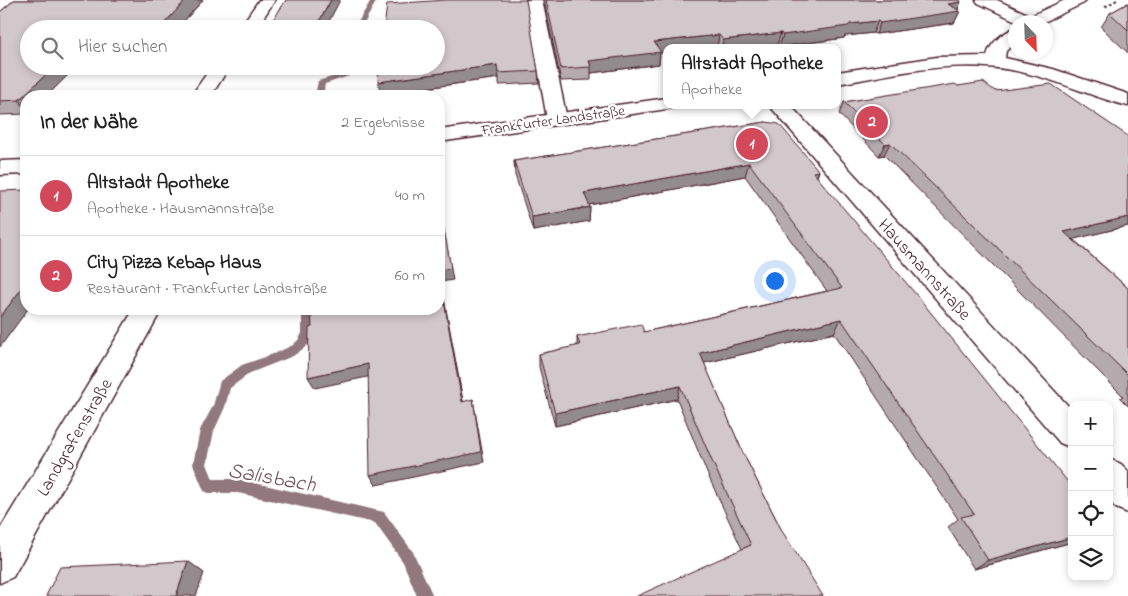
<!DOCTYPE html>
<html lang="de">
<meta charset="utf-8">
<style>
:root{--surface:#fff;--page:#f6f6f6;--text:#222;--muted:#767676;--line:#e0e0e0;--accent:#d1495b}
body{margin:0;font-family:"Indie Flower",sans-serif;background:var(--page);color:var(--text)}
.controls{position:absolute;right:15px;bottom:15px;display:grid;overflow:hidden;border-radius:10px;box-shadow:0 2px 8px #0003}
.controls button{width:45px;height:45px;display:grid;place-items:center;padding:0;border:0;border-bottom:1px solid var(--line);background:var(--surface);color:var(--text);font:25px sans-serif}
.compass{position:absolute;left:1008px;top:15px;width:45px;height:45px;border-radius:50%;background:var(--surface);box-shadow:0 2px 8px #0003;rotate:157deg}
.you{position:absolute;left:774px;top:280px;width:18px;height:18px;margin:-12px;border:4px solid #fff;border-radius:50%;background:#1a73e8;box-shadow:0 0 0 8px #1a73e833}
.badge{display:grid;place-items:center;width:32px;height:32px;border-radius:50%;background:var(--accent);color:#fff;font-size:16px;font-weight:700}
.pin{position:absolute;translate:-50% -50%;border:2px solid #fff;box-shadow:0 1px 5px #0006}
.popup{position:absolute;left:663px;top:44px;width:178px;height:65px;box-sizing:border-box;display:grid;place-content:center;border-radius:10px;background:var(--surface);filter:drop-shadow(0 1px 4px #0005);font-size:16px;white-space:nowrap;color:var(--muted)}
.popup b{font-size:19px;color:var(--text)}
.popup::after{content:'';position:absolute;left:50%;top:100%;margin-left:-10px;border:10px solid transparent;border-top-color:var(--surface)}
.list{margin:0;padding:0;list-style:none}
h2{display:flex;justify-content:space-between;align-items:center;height:65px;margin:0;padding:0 20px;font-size:21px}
h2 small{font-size:16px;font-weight:400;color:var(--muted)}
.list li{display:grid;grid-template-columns:32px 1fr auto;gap:15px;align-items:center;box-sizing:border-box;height:80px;padding:0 20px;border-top:1px solid var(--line)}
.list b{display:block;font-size:19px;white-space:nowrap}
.list p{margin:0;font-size:16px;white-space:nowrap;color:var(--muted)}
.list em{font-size:16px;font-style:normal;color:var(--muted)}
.icon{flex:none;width:28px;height:28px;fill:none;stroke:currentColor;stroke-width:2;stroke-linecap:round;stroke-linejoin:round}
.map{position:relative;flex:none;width:1128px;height:596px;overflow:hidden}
.search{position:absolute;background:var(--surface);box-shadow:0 2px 8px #0003;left:20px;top:20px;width:425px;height:55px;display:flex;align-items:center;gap:12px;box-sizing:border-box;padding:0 18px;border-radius:28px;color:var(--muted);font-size:19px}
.panel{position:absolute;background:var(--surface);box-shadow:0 2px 8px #0003;left:20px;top:90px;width:425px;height:225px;border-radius:20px}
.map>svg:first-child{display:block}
</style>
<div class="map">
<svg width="1128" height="596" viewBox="0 0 1128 596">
<rect width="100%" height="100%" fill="#fff"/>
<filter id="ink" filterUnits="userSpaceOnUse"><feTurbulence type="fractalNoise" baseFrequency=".02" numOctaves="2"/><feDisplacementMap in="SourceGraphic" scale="10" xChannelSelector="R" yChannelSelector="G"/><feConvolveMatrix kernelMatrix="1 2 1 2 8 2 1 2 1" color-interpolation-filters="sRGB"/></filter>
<g filter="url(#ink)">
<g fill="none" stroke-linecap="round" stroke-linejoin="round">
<!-- stream -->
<path fill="#91787e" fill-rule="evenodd" d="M371 0H377L361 29H354Z
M354 66H363L349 76 325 84 323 96H315L318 81 338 75Z
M302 309H314V333L307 346 293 356 250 373 230 388 225 407 214 431 207 464 213 479H238L384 512 413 552 433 596H417L403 562 375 523 238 493H209L204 491 193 464 200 430 213 406 220 381 242 365 276 353 293 345 299 339 302 333Z"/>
<!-- minor casing -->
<g stroke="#4a1f2b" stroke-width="3">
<path id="minor" d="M259 0H275L256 29H239Z
M526 0H542L567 119 564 123 557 125 550 123 547 119Z
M976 0H997L1036 18 1038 22H1018L978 3Z
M212 66H230L211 96H191Z
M769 105H790L1072 410V448L1060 443Z
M134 309H162L13 577 0 583V529Z
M1109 459 1121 464 1128 471V513L1116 508 1109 501Z"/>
</g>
<!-- major casing -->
<g stroke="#4a1f2b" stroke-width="3">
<path id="major" d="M1065 0H1086L1084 3 1044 22H1024L1026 18Z
M1016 28V42L1006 51 1005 58 1053 69 1128 94V106C1088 96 1052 77 1011 70 953 59 895 74 837 84V72L937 57 987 56C989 44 1004 31 1016 28Z
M667 98V105H676L674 108 439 142V130Z
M26 160V174L0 175V161Z"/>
</g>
<!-- path -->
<path stroke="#4a1f2b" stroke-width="2" stroke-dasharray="3 2.5" stroke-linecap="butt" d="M1105 7 1117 0"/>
<!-- minor -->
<use href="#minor" fill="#fff" fill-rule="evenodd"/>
<!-- major -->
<use href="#major" fill="#fff" fill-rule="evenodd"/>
</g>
<!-- wall -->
<path fill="#b5abaf" stroke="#4a1f2b" d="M14 0H203L177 29H29V66H77L47 96H26V114L0 115V12Z
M286 0 325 29H270L269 26Z
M447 0 538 71 539 83 499 85V78L381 94Z
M544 0H960L958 10 960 11 954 23 876 34 873 33 845 36 844 38 779 47 777 45 754 48H718L717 47 708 48H667L660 53 659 64 591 73V80L561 81Z
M1128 3V53L1101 27 1110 13Z
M958 86 995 91 1128 136V226L1073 239 1128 288V406L1120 398 1123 396 884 155 879 156 839 114 844 102Z
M766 122 819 171 817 177 1072 542 974 569 948 527 958 519 834 333 704 363 743 453 782 531 742 549 707 473 677 399 555 426 539 367V354L577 346V337L644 332 827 291 745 176 589 205 590 207 589 221 533 231 515 175 514 161Z"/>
<!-- shaded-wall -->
<path fill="#938b8e" stroke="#4a1f2b" d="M186 0H203L177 29H159Z
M331 0H340L325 29H318L317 25Z
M961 2 957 11H960L954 23 876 34 880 23 948 4Z
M878 21 873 33 845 36 844 38 779 47 783 35 850 24Z
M781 33 777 45 754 48H722L723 40Z
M719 35 717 47 708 48H667V53H660L659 64 591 73V67L589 61 654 42Z
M497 65 499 78 381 94 378 82Z
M55 66H77L47 96H26V111L19 100Z
M890 143 884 155 879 156 885 144Z
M749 163 745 176 583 206 584 193Z
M819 171 814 185 813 172Z
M439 202 453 280 441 282 465 412 439 273Z
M590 207 589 221 533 231 532 217Z
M1128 217V226L1054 244 1064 232Z
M26 283V309H28L0 347V317Z
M841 319 834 333 696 365 700 353Z
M368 364 372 376 315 388 308 377Z
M680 386 677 399 555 426V413Z
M473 399 484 462 376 485 370 475Z
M1072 537V542L974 569 988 560Z
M188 561 204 573 196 596H176Z"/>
<!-- building -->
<path fill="#d2c7cb" stroke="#4a1f2b" d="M14 0H186L159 29H29V66H55L19 100 0 101V12Z
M286 0H331L317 25 269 26Z
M447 0H526L538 71 498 73 497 65 378 82 379 66H436V29H384L387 4Z
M546 0H960L961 2 948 4 960 11 880 23 878 21 850 24 848 26 783 35 781 33 723 40 719 35 654 42 661 52 589 61 591 67 561 69Z
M1128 3V30L1110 13Z
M983 82 995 91 1051 84 1128 136V217L1064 232 1128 288V375L890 143 885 144 844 102 955 84 958 86Z
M766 122 779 124 819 171 813 172 919 298 1072 487V537L988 560 961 517 974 514 841 319 700 353 743 453 782 531 823 596H637L751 545 712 461 680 386 555 413 539 354 580 345 577 337 641 324 644 332 842 288 749 163 584 193 590 207 532 217 514 161Z
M26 190V283L0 317V191Z
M439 202 451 268 439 270Z
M439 273 462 402 473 399 481 452 370 475 368 364 308 377 309 328 312 327 311 309H439Z
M188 561 176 596H46L60 567Z"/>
</g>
<g text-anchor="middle" stroke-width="5" stroke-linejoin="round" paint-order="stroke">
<!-- far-street labels -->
<g font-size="15" fill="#4a1f2b" stroke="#fff">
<text transform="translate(553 120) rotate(-8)" y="5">Frankfurter Landstraße</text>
</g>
<!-- street labels -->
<g font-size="18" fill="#4a1f2b" stroke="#fff">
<text transform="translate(925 269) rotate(48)" y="6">Hausmannstraße</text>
<text transform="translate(74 437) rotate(-60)" y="6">Landgrafenstraße</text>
</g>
<!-- near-water labels -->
<g font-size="22" font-style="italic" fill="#74535c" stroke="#fff">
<text transform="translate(272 476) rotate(10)" y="8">Salisbach</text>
</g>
</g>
</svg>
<div class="controls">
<button>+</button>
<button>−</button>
<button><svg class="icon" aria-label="locate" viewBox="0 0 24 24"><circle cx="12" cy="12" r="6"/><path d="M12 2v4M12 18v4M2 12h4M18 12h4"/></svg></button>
<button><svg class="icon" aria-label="layers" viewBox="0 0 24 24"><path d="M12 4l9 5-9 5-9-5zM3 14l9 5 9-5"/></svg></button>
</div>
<svg class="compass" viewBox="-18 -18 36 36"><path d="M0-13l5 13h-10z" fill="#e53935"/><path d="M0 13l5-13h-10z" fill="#767676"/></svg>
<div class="you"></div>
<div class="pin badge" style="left:752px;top:144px">1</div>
<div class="popup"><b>Altstadt Apotheke</b>Apotheke</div>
<div class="pin badge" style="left:872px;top:122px">2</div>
<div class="search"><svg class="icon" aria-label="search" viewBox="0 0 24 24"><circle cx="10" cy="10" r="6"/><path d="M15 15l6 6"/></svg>Hier suchen</div>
<section class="panel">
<h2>In der Nähe<small>2 Ergebnisse</small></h2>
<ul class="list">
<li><span class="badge">1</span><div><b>Altstadt Apotheke</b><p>Apotheke · Hausmannstraße</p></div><em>40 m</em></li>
<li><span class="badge">2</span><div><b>City Pizza Kebap Haus</b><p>Restaurant · Frankfurter Landstraße</p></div><em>60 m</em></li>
</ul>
</section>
</div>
